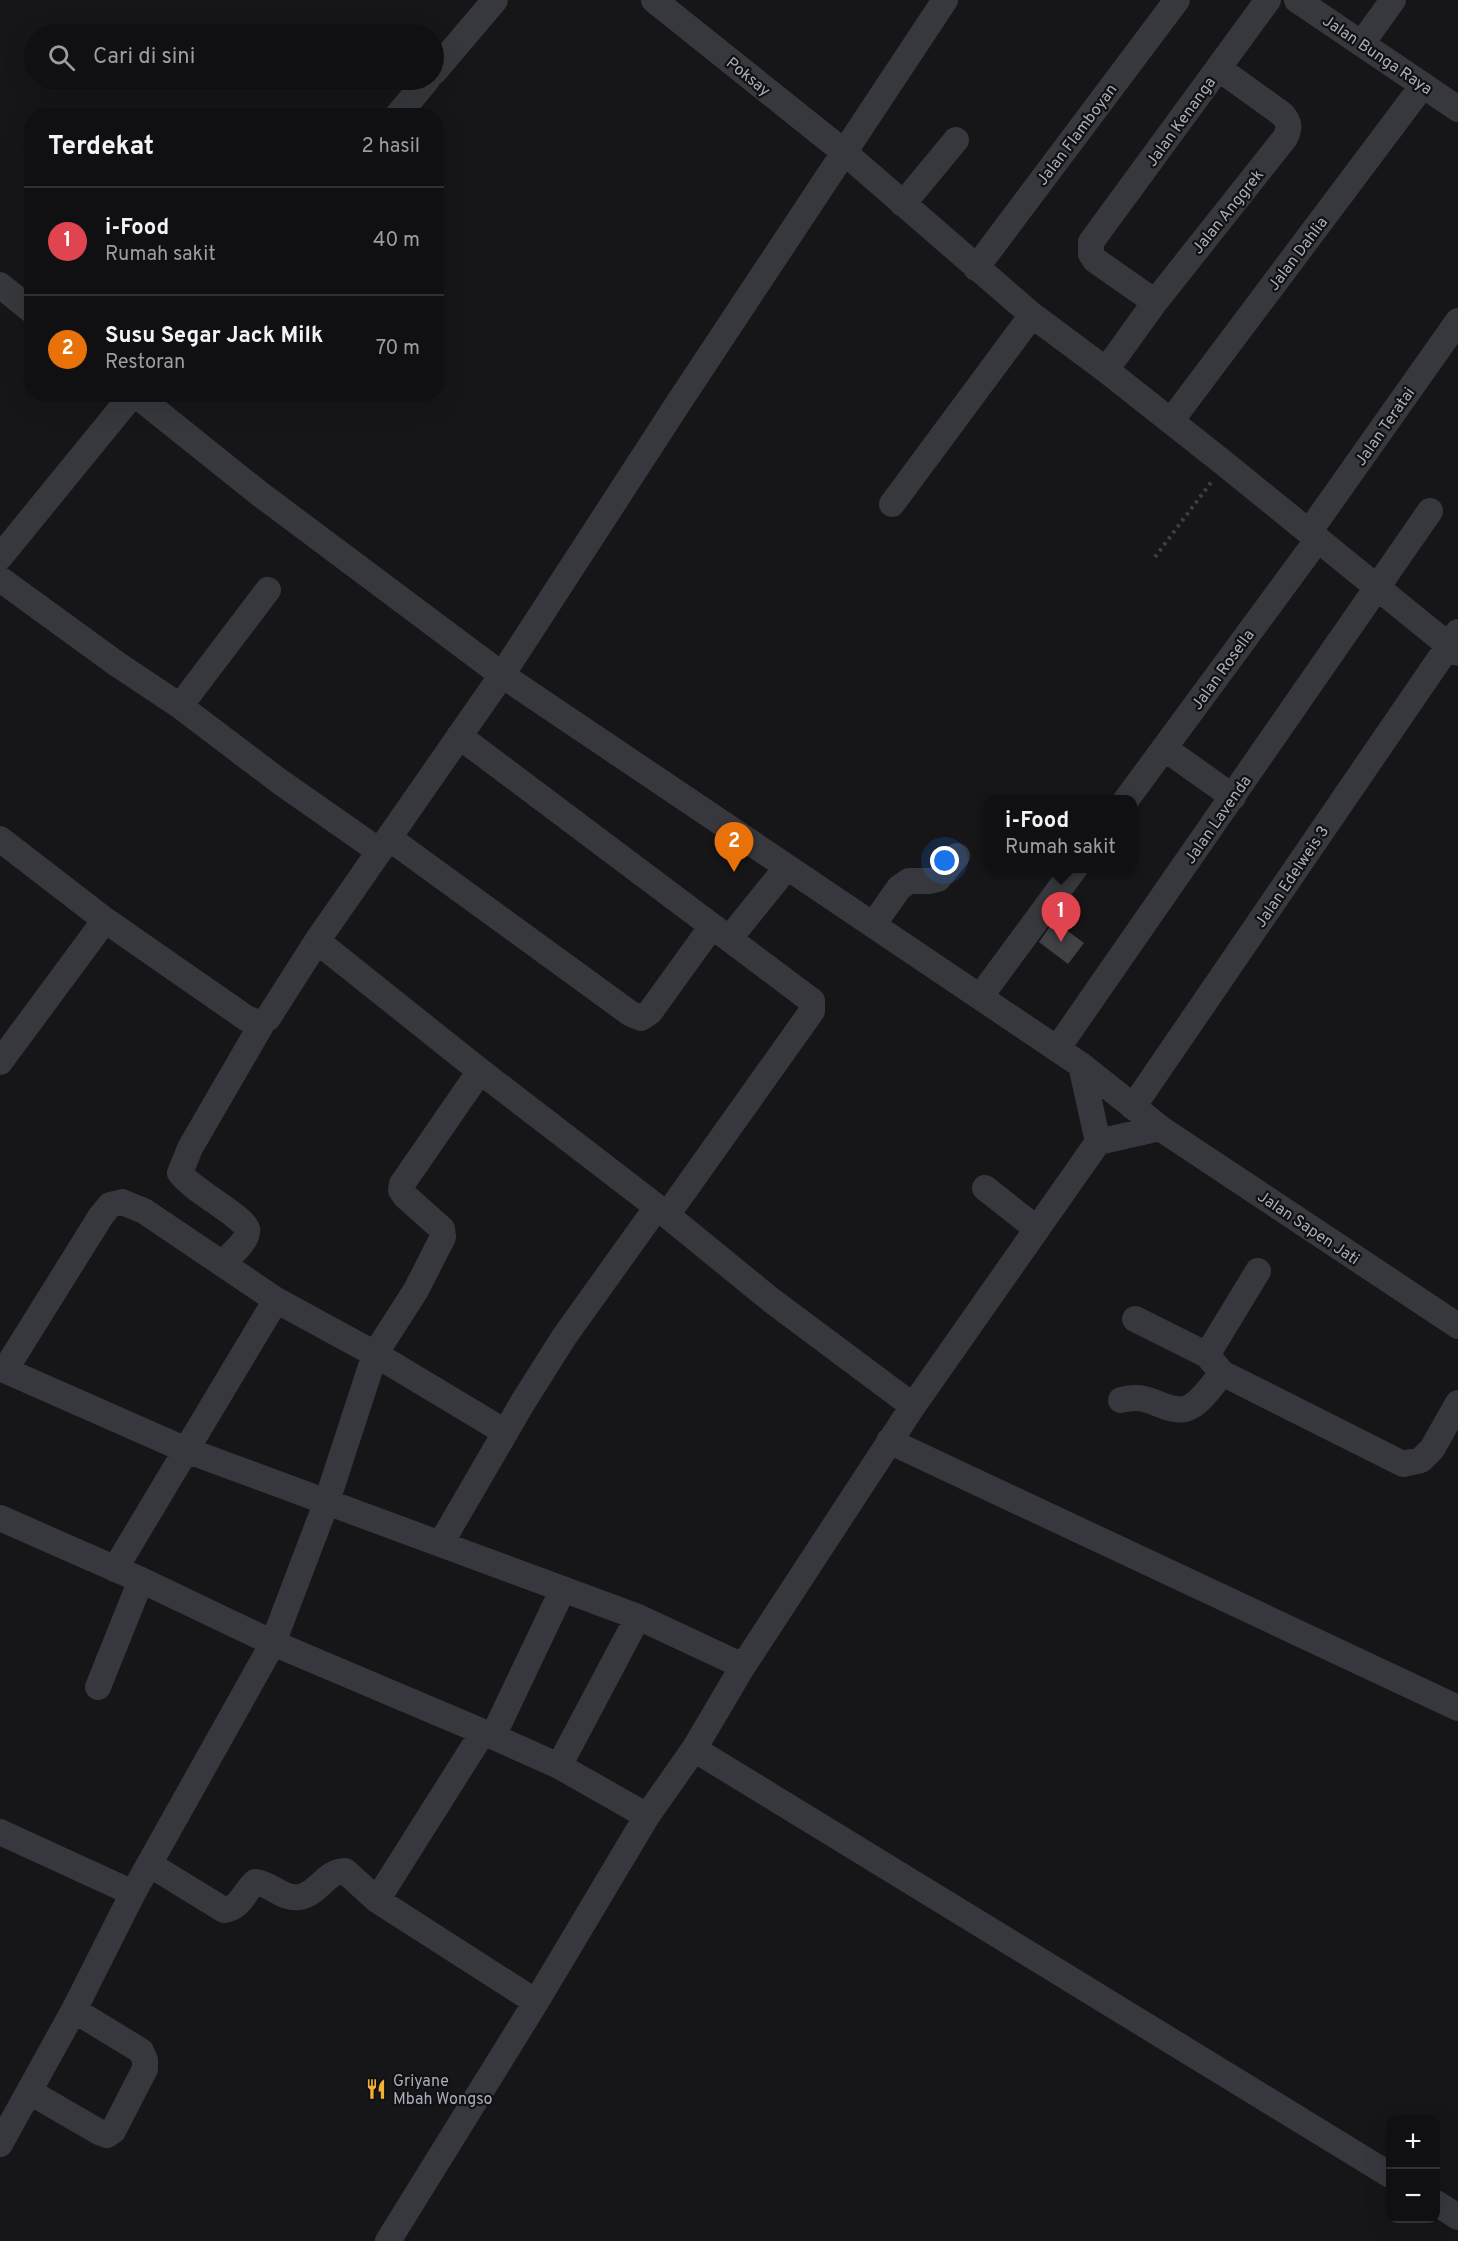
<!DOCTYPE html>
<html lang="id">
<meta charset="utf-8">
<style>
:root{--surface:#101012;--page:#19191b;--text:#f1f3f6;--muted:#9c9d9f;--line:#303032;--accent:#db2777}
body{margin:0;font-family:Overpass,sans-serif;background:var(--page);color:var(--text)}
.controls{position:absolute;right:18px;bottom:18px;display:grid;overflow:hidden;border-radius:12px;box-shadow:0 6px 24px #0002}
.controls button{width:54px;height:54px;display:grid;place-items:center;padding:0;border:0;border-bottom:2px solid var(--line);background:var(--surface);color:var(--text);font:30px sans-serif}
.you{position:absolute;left:945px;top:861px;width:21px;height:21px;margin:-15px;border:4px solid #fff;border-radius:50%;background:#1a73e8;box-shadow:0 0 0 9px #1a73e833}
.badge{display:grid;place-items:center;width:39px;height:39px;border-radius:50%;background:var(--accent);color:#fff;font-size:20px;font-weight:700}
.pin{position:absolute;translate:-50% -50px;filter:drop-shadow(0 2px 3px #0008)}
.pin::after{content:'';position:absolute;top:32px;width:21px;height:18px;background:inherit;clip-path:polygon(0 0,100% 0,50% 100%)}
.popup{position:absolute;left:984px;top:795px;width:153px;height:78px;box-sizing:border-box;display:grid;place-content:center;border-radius:12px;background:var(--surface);filter:drop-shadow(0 2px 4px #0005);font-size:20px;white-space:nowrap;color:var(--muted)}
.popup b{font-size:22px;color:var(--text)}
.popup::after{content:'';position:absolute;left:50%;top:100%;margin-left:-12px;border:12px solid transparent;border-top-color:var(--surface)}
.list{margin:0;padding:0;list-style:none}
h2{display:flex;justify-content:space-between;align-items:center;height:78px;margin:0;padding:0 24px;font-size:26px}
h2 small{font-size:20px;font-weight:400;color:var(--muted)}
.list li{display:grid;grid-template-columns:39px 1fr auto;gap:18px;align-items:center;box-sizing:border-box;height:108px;padding:0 24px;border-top:2px solid var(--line)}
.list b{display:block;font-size:22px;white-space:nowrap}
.list p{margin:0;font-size:20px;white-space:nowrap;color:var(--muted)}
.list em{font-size:20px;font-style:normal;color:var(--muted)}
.icon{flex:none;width:33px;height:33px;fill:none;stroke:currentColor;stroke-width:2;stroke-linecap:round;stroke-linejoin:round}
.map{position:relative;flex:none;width:1458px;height:2241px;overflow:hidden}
.search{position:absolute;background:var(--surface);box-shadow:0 6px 24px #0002;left:24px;top:24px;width:420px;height:66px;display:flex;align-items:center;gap:15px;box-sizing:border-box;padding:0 21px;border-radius:33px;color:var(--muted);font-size:22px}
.panel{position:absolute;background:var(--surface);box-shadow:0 6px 24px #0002;left:24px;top:108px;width:420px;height:294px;border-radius:24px}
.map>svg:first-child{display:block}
</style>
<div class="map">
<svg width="1458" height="2241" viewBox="0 0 1458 2241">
<rect width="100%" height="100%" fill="#161618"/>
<!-- building -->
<path fill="#404145" d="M1054 921 1084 943 1068 964 1039 942Z"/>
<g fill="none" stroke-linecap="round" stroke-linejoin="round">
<!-- path -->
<path stroke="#3d3f44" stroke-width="4" stroke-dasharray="3 4.5" stroke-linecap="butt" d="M1155 557 1212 481"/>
<!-- minor -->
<path stroke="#37383d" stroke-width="26" d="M654 0 844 152 1032 315 1106 370 1225 464 1458 653
M945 0 679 402 502 675 1081 1065 1160 1128 1458 1326
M1297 0 1458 109
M1362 43 1393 0
M434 72 495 0
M397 116 427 80
M903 204 956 140
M976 268 1177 0
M0 285 32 311
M1155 302 1095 260 1091 254V242L1268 0
M1106 370 1155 302 1285 138C1290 128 1290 123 1282 114L1218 68
M1171 421 1423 85
M892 504 1032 315
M1309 532 1458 321
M0 557 133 394
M0 579 117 664 180 706 279 781 379 851
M180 706 268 590
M459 736 812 1001V1011L667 1215
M1164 748 1233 797
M1126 800 1318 539
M389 838 631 1014 641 1018 650 1012 712 926
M0 839 105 920 246 1018C255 1022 260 1024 268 1018L317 941 502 675 260 494 135 394
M873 925 899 888 909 881H930L938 879 957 856
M729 939 787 867
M317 941 480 1071 657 1207 771 1300 913 1406
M980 997 1075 868
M1057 1049 1430 511
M0 1062 105 920
M1081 1065 1098 1142
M1133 1107 1458 632
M985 1188 1037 1229
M223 1263C230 1255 249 1241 247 1229 245 1218 191 1189 180 1173L190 1148 263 1022
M1135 1319 1207 1355 1222 1373 1403 1464 1421 1460 1432 1449 1458 1403
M1207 1355 1258 1271
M0 1368 186 1450 638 1617 743 1666
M5 1370 101 1216 110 1205 122 1202 144 1211 276 1300 375 1354 505 1432
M1121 1400C1129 1398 1136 1397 1144 1399 1158 1402 1176 1415 1190 1407 1203 1400 1213 1384 1222 1373
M889 1441 1458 1708
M0 1518 141 1580 273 1643 483 1732 559 1766 647 1816
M441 1543 523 1402 564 1337 657 1207
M115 1569 276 1300
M98 1687 141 1580
M493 1736 563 1589
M694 1749 1390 2175
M559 1766 638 1617
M0 1832 133 1893
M149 1864 224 1910C241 1908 244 1892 255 1882 272 1884 283 1900 300 1897 318 1894 326 1871 345 1871L377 1900 536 2002
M377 1900 483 1732
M30 2092 99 2132 107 2135 113 2131 145 2069V2060L141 2051 74 2010
M0 2144 74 2010 133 1893 273 1643 327 1501 375 1354 416 1290 443 1237 442 1229 405 1196 401 1190 402 1184 480 1071
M1436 2203 1458 2217
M388 2241 536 2002 647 1816 694 1749 743 1666 913 1406 1098 1142 1160 1128"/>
</g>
<!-- icons -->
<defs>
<g id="restaurant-bare" transform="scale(1.62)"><path d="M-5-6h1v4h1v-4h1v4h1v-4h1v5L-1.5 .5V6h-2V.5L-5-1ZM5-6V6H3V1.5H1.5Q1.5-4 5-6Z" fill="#f2b134" stroke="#111113" stroke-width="2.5" paint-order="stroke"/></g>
</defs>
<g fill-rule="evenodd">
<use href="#restaurant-bare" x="376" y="2089"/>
</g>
<g text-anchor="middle" stroke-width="4.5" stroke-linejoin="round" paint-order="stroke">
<!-- street labels -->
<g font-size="16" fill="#a8adb8" stroke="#111113">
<text transform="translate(1378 54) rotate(34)" y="6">Jalan Bunga Raya</text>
<text transform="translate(749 76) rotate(39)" y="6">Poksay</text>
<text transform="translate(1180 121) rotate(-54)" y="6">Jalan Kenanga</text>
<text transform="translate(1076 134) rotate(-53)" y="6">Jalan Flamboyan</text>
<text transform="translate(1227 211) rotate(-51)" y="6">Jalan Anggrek</text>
<text transform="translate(1297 253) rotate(-53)" y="6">Jalan Dahlia</text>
<text transform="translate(1384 426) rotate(-55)" y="6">Jalan Teratai</text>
<text transform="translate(1222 669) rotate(-54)" y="6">Jalan Rosella</text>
<text transform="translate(1217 819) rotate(-55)" y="6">Jalan Lavenda</text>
<text transform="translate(1291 876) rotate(-56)" y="6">Jalan Edelweis 3</text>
<text transform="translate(1309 1227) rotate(34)" y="6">Jalan Sapen Jati</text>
</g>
<!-- poi labels -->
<g font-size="16" fill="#a8adb8" stroke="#111113" text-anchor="start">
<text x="393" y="2086">Griyane<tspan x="393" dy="18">Mbah Wongso</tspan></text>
</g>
</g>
</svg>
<div class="controls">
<button>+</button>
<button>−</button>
</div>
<div class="you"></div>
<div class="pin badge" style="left:1061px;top:942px;background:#e0444e">1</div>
<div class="popup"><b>i-Food</b>Rumah sakit</div>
<div class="pin badge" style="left:734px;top:872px;background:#e8710a">2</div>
<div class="search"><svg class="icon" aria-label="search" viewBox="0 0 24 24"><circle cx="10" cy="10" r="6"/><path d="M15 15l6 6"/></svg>Cari di sini</div>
<section class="panel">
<h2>Terdekat<small>2 hasil</small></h2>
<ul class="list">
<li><span class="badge" style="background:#e0444e">1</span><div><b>i-Food</b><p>Rumah sakit</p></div><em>40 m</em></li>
<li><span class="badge" style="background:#e8710a">2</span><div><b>Susu Segar Jack Milk</b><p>Restoran</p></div><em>70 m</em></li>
</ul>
</section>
</div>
